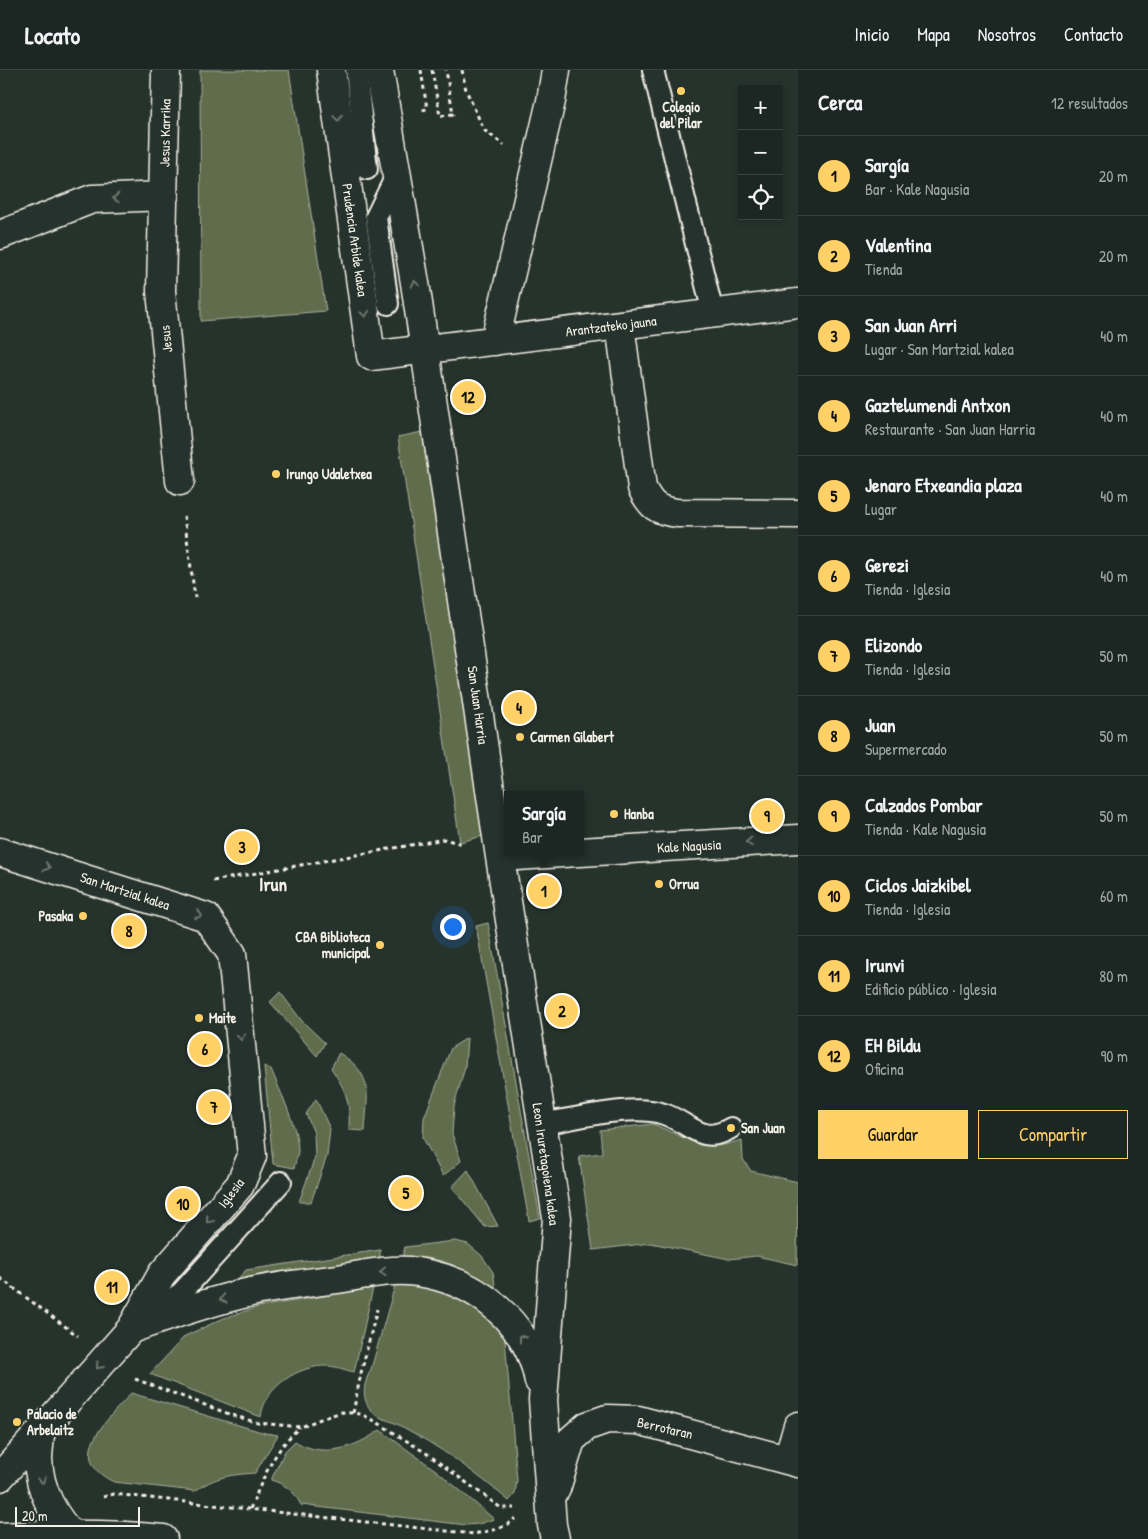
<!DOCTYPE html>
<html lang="es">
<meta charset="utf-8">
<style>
:root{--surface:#1c2622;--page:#252e2a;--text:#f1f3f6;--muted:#a0a5a5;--line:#3a4340;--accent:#ffd166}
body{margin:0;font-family:"Patrick Hand",sans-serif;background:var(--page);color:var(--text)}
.controls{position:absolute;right:15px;top:15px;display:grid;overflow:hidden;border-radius:0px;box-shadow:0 2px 8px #0003}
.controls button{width:45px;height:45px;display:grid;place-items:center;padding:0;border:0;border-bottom:1px solid var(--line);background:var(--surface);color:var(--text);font:25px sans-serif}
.scale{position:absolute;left:15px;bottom:12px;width:125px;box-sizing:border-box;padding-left:5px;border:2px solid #f4f1e8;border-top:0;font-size:14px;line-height:18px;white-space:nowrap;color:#f4f1e8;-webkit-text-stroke:4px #26332d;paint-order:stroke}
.you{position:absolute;left:452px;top:856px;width:18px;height:18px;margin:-12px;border:4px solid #fff;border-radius:50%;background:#1a73e8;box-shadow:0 0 0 8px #1a73e833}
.badge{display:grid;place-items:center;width:32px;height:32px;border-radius:50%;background:var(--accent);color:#111;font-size:16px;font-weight:700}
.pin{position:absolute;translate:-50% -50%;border:2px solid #fff;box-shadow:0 1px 5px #0006}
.popup{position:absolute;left:504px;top:721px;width:80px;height:65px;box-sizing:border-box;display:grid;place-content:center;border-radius:0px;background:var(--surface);filter:drop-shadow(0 1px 4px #0005);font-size:16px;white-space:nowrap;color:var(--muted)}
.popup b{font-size:19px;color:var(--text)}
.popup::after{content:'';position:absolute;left:50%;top:100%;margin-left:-10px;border:10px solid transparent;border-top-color:var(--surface)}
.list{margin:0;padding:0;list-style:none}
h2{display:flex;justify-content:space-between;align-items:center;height:65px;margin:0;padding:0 20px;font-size:21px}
h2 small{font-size:16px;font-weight:400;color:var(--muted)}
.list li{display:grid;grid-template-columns:32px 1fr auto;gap:15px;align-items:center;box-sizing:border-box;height:80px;padding:0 20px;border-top:1px solid var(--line)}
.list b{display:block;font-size:19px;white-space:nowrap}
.list p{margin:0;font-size:16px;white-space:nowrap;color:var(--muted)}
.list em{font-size:16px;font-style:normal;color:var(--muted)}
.actions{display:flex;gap:10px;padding:15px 20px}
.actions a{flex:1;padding:11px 0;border:1px solid var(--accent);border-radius:0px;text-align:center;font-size:18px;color:var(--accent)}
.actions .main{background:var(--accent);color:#111}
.icon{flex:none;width:28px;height:28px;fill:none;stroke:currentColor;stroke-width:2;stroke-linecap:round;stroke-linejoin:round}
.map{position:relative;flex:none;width:798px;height:1469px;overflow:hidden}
header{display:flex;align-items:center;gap:30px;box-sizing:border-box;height:70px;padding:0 25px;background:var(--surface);border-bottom:1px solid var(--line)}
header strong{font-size:24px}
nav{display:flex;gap:28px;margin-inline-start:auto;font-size:18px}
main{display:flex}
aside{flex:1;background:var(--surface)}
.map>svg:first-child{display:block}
</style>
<header>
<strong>Locato</strong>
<nav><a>Inicio</a><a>Mapa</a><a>Nosotros</a><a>Contacto</a></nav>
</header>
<main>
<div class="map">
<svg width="798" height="1469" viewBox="0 0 798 1469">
<rect width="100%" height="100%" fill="#26332d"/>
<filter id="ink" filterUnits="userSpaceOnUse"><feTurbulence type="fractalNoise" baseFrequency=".02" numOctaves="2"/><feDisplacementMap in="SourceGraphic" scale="10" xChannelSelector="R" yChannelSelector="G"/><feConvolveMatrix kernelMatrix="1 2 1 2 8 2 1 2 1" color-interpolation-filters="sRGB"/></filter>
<g filter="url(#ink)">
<!-- green -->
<path fill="#606d4e" stroke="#aaaf9b" d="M200 0H289L326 241 201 251Z
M422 362 483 766 460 772 398 367Z
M488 853 540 1148 529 1151 476 856Z
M280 922 302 951 325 973 317 986 270 932Z
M467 968 465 997 454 1036 452 1064 461 1091 443 1106 423 1068 424 1048 451 978Z
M339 983C375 1005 367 1024 365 1061L349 1060C350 1031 347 1022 331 998Z
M264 996 271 999C280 1021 299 1060 298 1082 297 1088 295 1093 294 1098L273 1094Z
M316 1029 330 1059 327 1086 311 1132H299L315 1087 314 1063 306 1044Z
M653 1054 700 1075H724L742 1070 743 1089 751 1101 798 1112 797 1195 757 1186 729 1189 651 1173 593 1180 579 1086 602 1083 600 1060Z
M468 1100 498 1156 485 1157 452 1117Z
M455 1171 468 1174 482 1186 493 1202 496 1220C475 1205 452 1191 426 1188 418 1187 410 1188 402 1188L405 1177Z
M380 1180V1189L259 1207 232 1215 246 1200Z
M395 1215H420L436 1219 464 1231 486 1247 505 1269 517 1410 515 1424 509 1431C475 1402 439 1376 399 1355 388 1349 375 1349 368 1336 361 1323 365 1311 371 1299Z
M373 1218 354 1302C345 1300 336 1296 327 1296 299 1295 264 1317 261 1347L150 1304 185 1266 224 1248 258 1237Z
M131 1323 265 1363 278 1365 255 1403C230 1405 216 1406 195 1421L114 1412C62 1388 109 1349 131 1323Z
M380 1360 437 1401 494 1449 479 1454 466 1455 301 1435C294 1421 285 1414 271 1410L285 1381 295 1371C323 1389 355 1378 380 1360Z"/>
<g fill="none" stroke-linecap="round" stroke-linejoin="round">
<!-- lane casing -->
<g stroke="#f4f1e8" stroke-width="24">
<path id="lane" d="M356 0 367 99
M653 0 713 243
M388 234 376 147 397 104
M541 1054C575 1049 633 1033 664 1044 690 1053 702 1076 731 1058
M148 1247 182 1222 281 1112"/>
</g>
<!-- street casing -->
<g stroke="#f4f1e8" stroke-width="31">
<path id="street" d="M166 0 161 221 180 411
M331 0 371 286 798 233
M379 0 415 213 500 787 557 1148 543 1330 552 1455 555 1469
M0 165 92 129 164 126
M620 255 642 418C651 436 656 440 677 443L798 444
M495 271 551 31 556 0
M0 782 206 847 232 884 252 1086 240 1115 162 1204 131 1259 0 1407
M580 782 798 769
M500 787 578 782
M131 1259C170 1245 210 1231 251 1222 279 1216 309 1213 338 1209 363 1205 391 1198 417 1202 475 1210 528 1251 539 1311
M40 1362C40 1371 38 1381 38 1389 39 1420 54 1448 76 1469
M788 1390 798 1356
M556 1419 571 1370 587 1356 607 1349 638 1350 798 1393"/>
</g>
<!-- secondary casing -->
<g stroke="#f4f1e8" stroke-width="31">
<path id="secondary" d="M0 1467C54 1464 109 1463 163 1469"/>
</g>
<!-- path -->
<path stroke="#f4f1e8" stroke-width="3" stroke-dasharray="4 4" stroke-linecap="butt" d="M421 0 427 39 422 40
M432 0 440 46 453 44 446 0
M462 0 466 20 484 60 504 75
M184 446 195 528
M213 811 444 769 462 774
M0 1208 78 1266
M135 1309 232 1345 258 1353 301 1357 323 1348 342 1342 361 1344 375 1351 426 1383 501 1438H514
M353 1343 361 1303 377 1239
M103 1427 114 1424 474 1464C487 1461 507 1459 515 1448
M250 1439C264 1407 273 1381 300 1357"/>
<!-- lane -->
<use href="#lane" stroke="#26332d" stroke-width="20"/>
<!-- street -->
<use href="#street" stroke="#26332d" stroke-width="28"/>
<!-- secondary -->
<use href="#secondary" stroke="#26332d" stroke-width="28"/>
</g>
<!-- one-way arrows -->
<defs><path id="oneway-chevron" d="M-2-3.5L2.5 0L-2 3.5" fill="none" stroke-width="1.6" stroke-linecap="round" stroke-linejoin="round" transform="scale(1.25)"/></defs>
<g stroke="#6e766e">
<use href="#oneway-chevron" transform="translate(338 48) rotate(82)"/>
<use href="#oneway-chevron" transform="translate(116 128) rotate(178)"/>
<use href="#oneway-chevron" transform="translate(415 214) rotate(-99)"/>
<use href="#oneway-chevron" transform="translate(365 244) rotate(82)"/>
<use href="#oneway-chevron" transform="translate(749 772) rotate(177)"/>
<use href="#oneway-chevron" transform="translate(47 797) rotate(17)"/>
<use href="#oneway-chevron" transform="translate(199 845) rotate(21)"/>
<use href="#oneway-chevron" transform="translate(241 967) rotate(84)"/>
<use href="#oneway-chevron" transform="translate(209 1150) rotate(131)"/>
<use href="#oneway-chevron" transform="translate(383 1202) rotate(174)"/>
<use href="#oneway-chevron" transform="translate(223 1229) rotate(165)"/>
<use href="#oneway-chevron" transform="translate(522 1268) rotate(-125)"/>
<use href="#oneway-chevron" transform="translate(99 1296) rotate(132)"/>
<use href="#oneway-chevron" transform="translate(42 1410) rotate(78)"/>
</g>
</g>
<!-- markers -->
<g fill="#ffd166" stroke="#26332d" stroke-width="2">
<circle cx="681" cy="21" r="5"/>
<circle cx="276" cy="404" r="5"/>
<circle cx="520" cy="667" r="5"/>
<circle cx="614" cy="744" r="5"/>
<circle cx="659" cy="814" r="5"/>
<circle cx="83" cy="846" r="5"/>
<circle cx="380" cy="875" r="5"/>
<circle cx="199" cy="948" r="5"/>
<circle cx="731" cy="1058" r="5"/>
<circle cx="17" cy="1352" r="5"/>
</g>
<g text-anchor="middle" stroke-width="4" stroke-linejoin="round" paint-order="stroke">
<!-- poi labels -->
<g font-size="14" font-weight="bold" fill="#f4f1e8" stroke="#26332d" text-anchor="start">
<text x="681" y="42" text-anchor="middle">Colegio<tspan x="681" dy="16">del Pilar</tspan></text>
<text x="286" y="409">Irungo Udaletxea</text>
<text x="530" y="672">Carmen Gilabert</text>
<text x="624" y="749">Hanba</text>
<text x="669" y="819">Orrua</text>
<text x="73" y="851" text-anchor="end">Pasaka</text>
<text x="370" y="872" text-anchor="end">CBA Biblioteca<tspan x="370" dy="16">municipal</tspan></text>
<text x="209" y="953">Maite</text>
<text x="741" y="1063">San Juan</text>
<text x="27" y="1349">Palacio de<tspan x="27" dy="16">Arbelaitz</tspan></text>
</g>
<!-- street labels -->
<g font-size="14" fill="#f4f1e8" stroke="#26332d">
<text transform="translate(165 63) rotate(-89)" y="5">Jesus Karrika</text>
<text transform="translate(355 170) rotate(82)" y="5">Prudencia Arbide kalea</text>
<text transform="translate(611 256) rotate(-7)" y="5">Arantzateko jauna</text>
<text transform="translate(166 269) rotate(-96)" y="5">Jesus</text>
<text transform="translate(478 635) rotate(82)" y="5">San Juan Harria</text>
<text transform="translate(689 776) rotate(-3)" y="5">Kale Nagusia</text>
<text transform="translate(125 821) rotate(18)" y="5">San Martzial kalea</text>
<text transform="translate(546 1094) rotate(82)" y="5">Leon Iruretagoiena kalea</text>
<text transform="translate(231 1123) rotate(-53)" y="5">Iglesia</text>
<text transform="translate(665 1358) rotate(13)" y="5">Berrotaran</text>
</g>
<!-- district labels -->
<g font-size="19" font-weight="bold" fill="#f4f1e8" stroke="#26332d">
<text x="273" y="821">Irun</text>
</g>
</g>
</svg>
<div class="controls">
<button>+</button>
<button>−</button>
<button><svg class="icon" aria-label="locate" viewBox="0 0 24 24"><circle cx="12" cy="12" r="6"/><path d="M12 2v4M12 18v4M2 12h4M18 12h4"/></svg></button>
</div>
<div class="scale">20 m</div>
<div class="you"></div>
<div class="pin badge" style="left:544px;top:821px">1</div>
<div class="popup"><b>Sargía</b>Bar</div>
<div class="pin badge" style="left:562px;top:941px">2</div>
<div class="pin badge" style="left:242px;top:777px">3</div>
<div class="pin badge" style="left:519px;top:638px">4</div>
<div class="pin badge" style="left:406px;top:1123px">5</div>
<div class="pin badge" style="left:205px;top:979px">6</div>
<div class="pin badge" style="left:214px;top:1037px">7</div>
<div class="pin badge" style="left:129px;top:861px">8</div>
<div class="pin badge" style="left:767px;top:746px">9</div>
<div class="pin badge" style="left:183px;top:1134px">10</div>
<div class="pin badge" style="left:112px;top:1217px">11</div>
<div class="pin badge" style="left:468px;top:327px">12</div>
</div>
<aside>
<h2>Cerca<small>12 resultados</small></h2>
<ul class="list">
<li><span class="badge">1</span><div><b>Sargía</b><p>Bar · Kale Nagusia</p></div><em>20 m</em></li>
<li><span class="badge">2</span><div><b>Valentina</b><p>Tienda</p></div><em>20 m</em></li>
<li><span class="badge">3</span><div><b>San Juan Arri</b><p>Lugar · San Martzial kalea</p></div><em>40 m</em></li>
<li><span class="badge">4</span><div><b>Gaztelumendi Antxon</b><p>Restaurante · San Juan Harria</p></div><em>40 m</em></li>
<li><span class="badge">5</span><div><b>Jenaro Etxeandia plaza</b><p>Lugar</p></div><em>40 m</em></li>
<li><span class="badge">6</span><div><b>Gerezi</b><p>Tienda · Iglesia</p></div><em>40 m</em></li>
<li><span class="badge">7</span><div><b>Elizondo</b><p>Tienda · Iglesia</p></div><em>50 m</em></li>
<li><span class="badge">8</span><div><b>Juan</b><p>Supermercado</p></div><em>50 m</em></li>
<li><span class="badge">9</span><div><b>Calzados Pombar</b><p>Tienda · Kale Nagusia</p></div><em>50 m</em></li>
<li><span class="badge">10</span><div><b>Ciclos Jaizkibel</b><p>Tienda · Iglesia</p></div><em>60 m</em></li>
<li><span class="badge">11</span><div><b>Irunvi</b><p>Edificio público · Iglesia</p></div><em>80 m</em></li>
<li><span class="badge">12</span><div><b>EH Bildu</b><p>Oficina</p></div><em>90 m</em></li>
</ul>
<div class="actions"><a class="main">Guardar</a><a>Compartir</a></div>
</aside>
</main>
